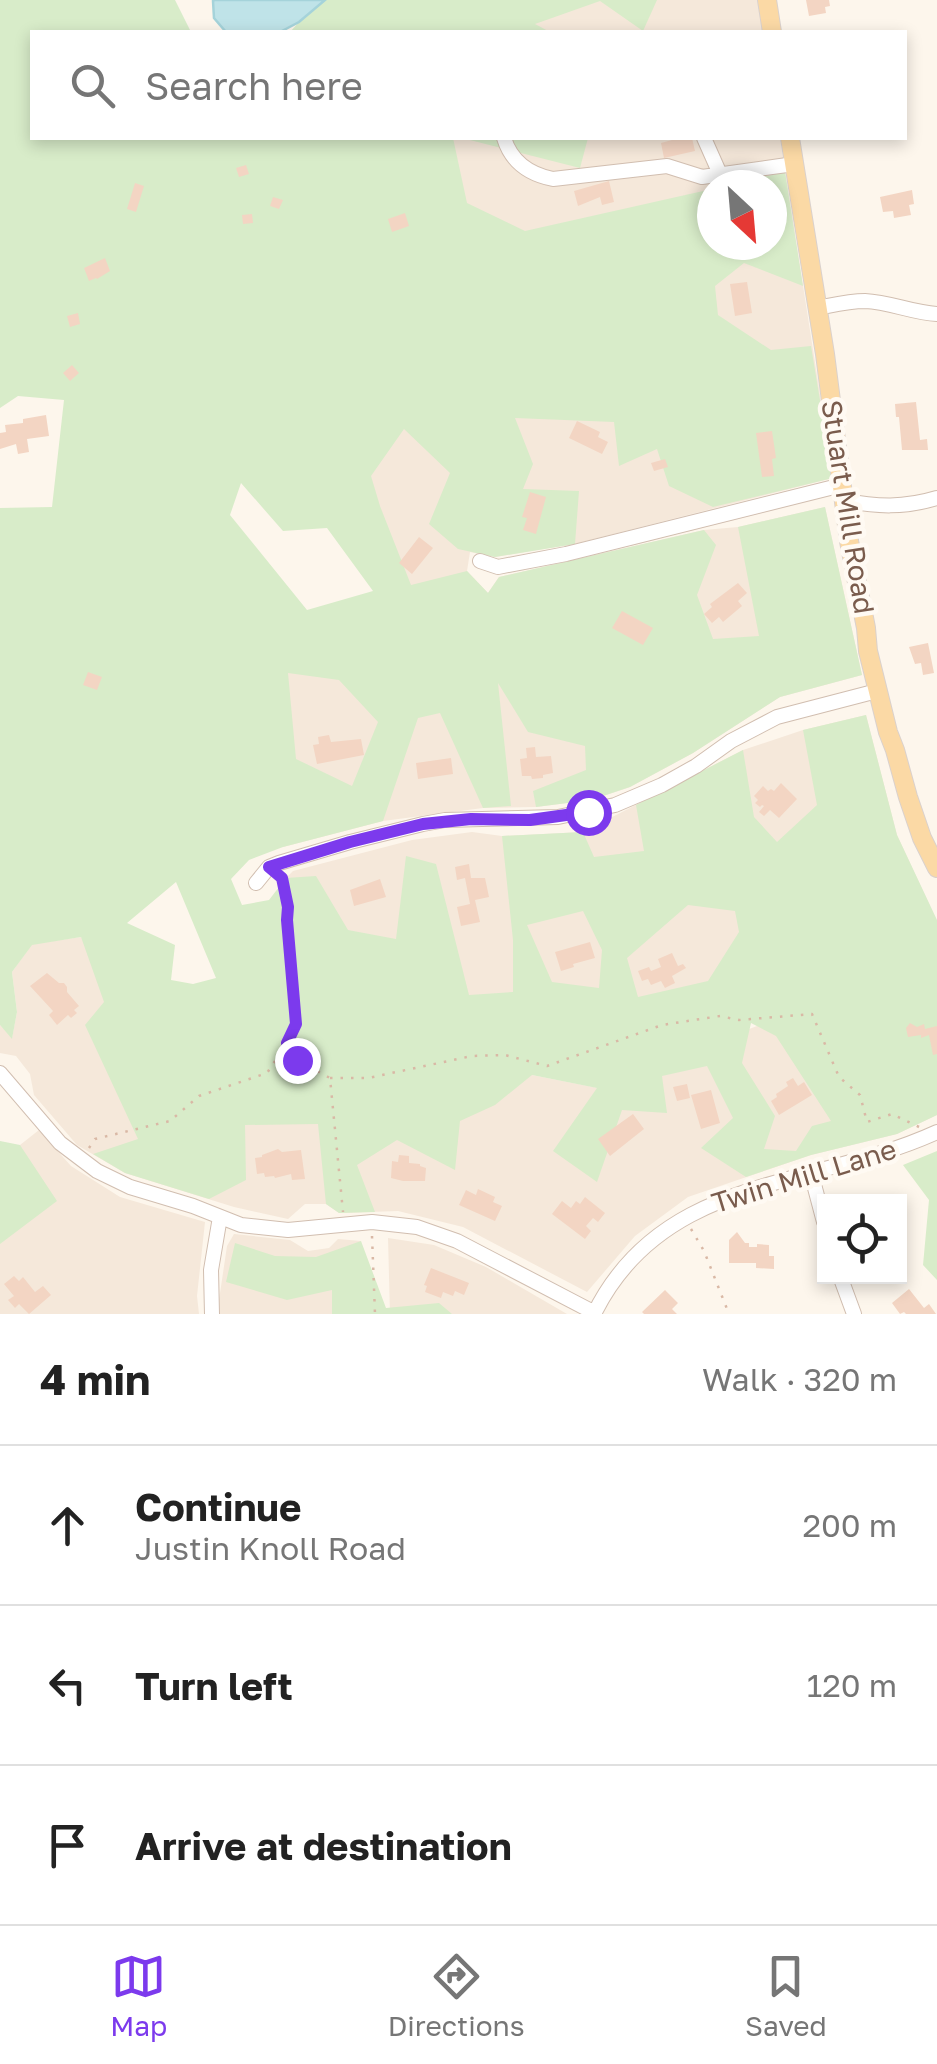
<!DOCTYPE html>
<meta charset="utf-8">
<style>
:root{--surface:#fff;--page:#f2f2f2;--text:#222;--muted:#767676;--line:#e0e0e0;--accent:#7c3aed}
body{margin:0;font-family:"Golos Text",sans-serif;background:var(--page);color:var(--text)}
.controls{position:absolute;right:30px;bottom:30px;display:grid;overflow:hidden;border-radius:0px;box-shadow:0 5px 15px #0003}
.controls button{width:90px;height:90px;display:grid;place-items:center;padding:0;border:0;border-bottom:2px solid var(--line);background:var(--surface);color:var(--text);font:50px sans-serif}
.compass{position:absolute;left:697px;top:170px;width:90px;height:90px;border-radius:50%;background:var(--surface);box-shadow:0 5px 15px #0003;rotate:154deg}
.stop{position:absolute;width:30px;height:30px;margin:-22px;border:8px solid #7c3aed;border-radius:50%;background:#fff}
.stop.end{background:#7c3aed;border-color:#fff;box-shadow:0 2px 10px #0008}
.list{margin:0;padding:0;list-style:none}
h2{display:flex;justify-content:space-between;align-items:center;height:130px;margin:0;padding:0 40px;font-size:42px}
h2 small{font-size:32px;font-weight:400;color:var(--muted)}
.list li{display:grid;grid-template-columns:65px 1fr auto;gap:30px;align-items:center;box-sizing:border-box;height:160px;padding:0 40px;border-top:2px solid var(--line)}
.list b{display:block;font-size:38px;white-space:nowrap}
.list p{margin:0;font-size:32px;white-space:nowrap;color:var(--muted)}
.list em{font-size:32px;font-style:normal;color:var(--muted)}
.icon{flex:none;width:55px;height:55px;fill:none;stroke:currentColor;stroke-width:2;stroke-linecap:round;stroke-linejoin:round}
.map{position:relative;flex:none;width:937px;height:1314px;overflow:hidden}
.search{position:absolute;background:var(--surface);box-shadow:0 5px 15px #0003;left:30px;right:30px;top:30px;height:110px;display:flex;align-items:center;gap:25px;box-sizing:border-box;padding:0 35px;border-radius:0px;color:var(--muted);font-size:38px}
.sheet{height:610px;background:var(--surface)}
nav{display:flex;justify-content:space-around;align-items:center;box-sizing:border-box;height:140px;border-top:2px solid var(--line);background:var(--surface);font-size:28px;color:var(--muted)}
nav a{display:grid;justify-items:center;gap:5px}
nav .on{color:var(--accent)}
.map>svg:first-child{display:block}
</style>
<div class="map">
<svg width="937" height="1314" viewBox="0 0 937 1314">
<rect width="100%" height="100%" fill="#fdf6ec"/>
<!-- residential -->
<path fill="#f5e8da" fill-rule="evenodd" d="M384 0H758L763 32H394Z
M427 138H780L833 478 574 544 495 557 470 552 467 571 488 593 499 577 704 530 738 527 825 507 862 675 780 697 693 753 630 787 591 800 536 807 483 808 383 821 283 847 235 664 395 619 325 416ZM712 185H772V245H712Z
M866 715 897 835 930 906 672 1010 337 1049 286 878 293 871 412 840 472 832 502 836 583 832 743 750 803 730Z
M81 937 198 1101 532 1075 598 1088 937 956V1115L897 1134 811 1155 688 1197 635 1236 587 1292 463 1227 398 1211 339 1213 326 1204H305L288 1219 234 1207 125 1173 77 1145 34 1095 30 1074 16 1056 0 1053V1025L12 1038 17 1012 12 972 32 944Z
M39 1130 71 1166 120 1197 205 1222 197 1296 199 1314H0V1177L20 1145Z
M234 1234 290 1240 308 1251 329 1248 338 1239 361 1241 363 1314H220L219 1300 227 1246Z
M388 1238 434 1245 486 1267 567 1314H390Z"/>
<!-- green -->
<path fill="#d8ecc9" fill-rule="evenodd" d="M0 0H175L191 32H32V138H453L467 203 525 231 712 189V245H772V185H729L785 172 803 286 744 263 715 286 718 315 771 350 811 346 833 478 713 507 669 486 657 449 619 466 614 422 515 418 533 464 523 489 579 491 575 544 495 557 458 549 429 524 450 473 404 429 371 476 380 506 411 585 467 571 488 593 499 577 704 530 716 545 697 595 713 639 759 636 738 527 825 507 862 675 780 697 693 753 630 787 591 800 536 807 533 791 586 770 585 746 528 732 498 683 511 806 483 808 440 713 418 718 383 821 283 847 249 860 231 879 242 905 269 900 286 878 316 876 348 930 396 939 406 856 436 864 469 995 513 992V940L502 836 583 832 594 857 644 851 636 805 743 750 754 817 777 842 817 805 803 730 866 715 897 835 937 920V1115L897 1134 811 1155 746 1177 701 1148 733 1118 707 1066 662 1076 667 1113 622 1110 597 1182 553 1151 597 1088 532 1075 495 1105 460 1121 455 1170 397 1140 357 1165 375 1212 339 1213 326 1204 318 1124 245 1125 246 1180 209 1199 125 1173 93 1154 138 1139 85 1025 104 1002 81 937 32 945 12 972 17 1012 12 1039 0 1025V508L52 507 64 400 18 396 0 408ZM241 483 283 531 327 528 373 591 307 610 230 515ZM288 673 339 680 378 722 352 786 296 759ZM176 882 216 978 193 984 171 980 175 945 127 923ZM688 905 735 911 739 932 708 981 638 997 627 958ZM583 911 602 950 599 988 552 982 527 925ZM751 1023 776 1036 831 1121 812 1126 796 1151 764 1149 775 1116 742 1063Z
M325 0H657L643 31 600 1 535 24 550 32H290L299 22Z
M462 138H588L580 168Z
M0 1141 20 1145 57 1201 0 1244Z
M937 1151V1280L923 1265 929 1200 903 1165Z
M361 1241 386 1308 439 1303 452 1314H332V1290L287 1300 226 1282 235 1243 275 1256 316 1257Z"/>
<!-- water -->
<path fill="#bfe3e8" stroke="#a5d3da" stroke-width="2.5" d="M215 0H325L299 22 280 32H226L214 18 213 1Z"/>
<!-- building -->
<path fill="#f3d5c3" d="M806 0H829L830 6 825 7 826 13 809 16Z
M671 138H692L695 151 664 158 661 143 672 140Z
M246 165 249 174 239 177 236 168Z
M609 181 614 202 602 205 600 197 578 206 574 191Z
M135 183 144 186 136 212 127 209Z
M912 190 914 204 909 205 911 215 894 218 893 211 883 212 880 197Z
M273 197 283 200 279 209 270 206Z
M405 213 409 226 392 232 388 219Z
M252 214 253 223 243 224 242 215Z
M105 258 110 271 97 279 96 278 89 281 84 268Z
M747 282 752 313 735 316 730 284Z
M78 313 80 324 70 327 67 316Z
M72 365 79 373 70 381 63 373Z
M916 402 920 440 927 439 928 450H902L899 417H896L895 404Z
M46 415 49 436 27 439 29 452 18 454 16 444 0 449V433L6 432 5 425 23 423V419Z
M577 421 600 432 598 437 608 442 602 454 569 438Z
M772 431 776 458 772 459 774 476 762 477 756 433Z
M665 459 668 467 654 471 651 463Z
M530 492 546 497 536 534 523 530 527 518 522 517Z
M419 537 433 548 412 574 399 563Z
M738 583 747 593 738 601 742 606 723 622 719 617 712 623 704 614 712 607 710 604Z
M622 611 653 628 643 645 612 628Z
M928 643 934 673 923 675 921 663 915 664 909 647Z
M88 672 102 677 97 690 83 685Z
M329 735 331 742 361 739 364 755 317 764 313 745 319 744 318 737Z
M535 747 536 757 551 756 553 773 543 775V778L532 779 531 776H522L520 759 527 758 526 748Z
M451 758 453 774 418 779 416 763Z
M781 783 797 799 779 818 770 810 764 816 759 812 764 806 762 805 760 807 755 803 758 800 754 796 763 786 768 791 771 789 774 791Z
M469 864 471 878H485L489 897 475 900 480 922 461 926 457 907 470 904 465 878 457 880 455 867Z
M380 879 386 897 354 906 350 890Z
M590 942 595 958 573 964 574 967 561 971 555 952Z
M672 953 678 966 683 964 686 968 672 976 675 983 665 988 661 981 651 985 648 979 642 981 638 971 649 967 651 971 661 967 658 959Z
M47 973 59 983H64L67 987V992L79 1006 74 1010 77 1013 71 1018 68 1015 57 1025 49 1015 53 1011 30 986Z
M910 1023 917 1027 924 1024 925 1029 937 1026V1054L933 1055 929 1035 921 1038V1035L908 1037 906 1028Z
M793 1078 798 1086 804 1082 812 1095 779 1115 771 1101 777 1097 776 1094 788 1086 786 1082Z
M687 1084 690 1098 677 1101 673 1087Z
M711 1090 720 1123 701 1129 691 1095Z
M633 1114 644 1129 610 1156 598 1139Z
M278 1149 282 1152 301 1150 305 1179 292 1180 291 1174 275 1178 274 1176 265 1177 264 1173 257 1174 255 1158 262 1157V1155Z
M399 1155 409 1156V1163L420 1164V1166L426 1168 425 1181H403L391 1178 392 1161 398 1162Z
M478 1189 495 1197 493 1202 502 1206 495 1221 459 1205 466 1190 476 1195Z
M585 1197 605 1213 598 1222 593 1218 586 1226 591 1231 585 1239 552 1214 562 1201 571 1208 576 1201 580 1204Z
M737 1232 745 1243H749V1247H757V1244L769 1245V1256H774V1269L756 1268V1263H729V1240Z
M431 1268 469 1283 464 1295 455 1291 453 1296 443 1292 441 1298 425 1292 427 1286 424 1285Z
M14 1276 19 1281 23 1277 35 1292 43 1286 51 1295 29 1314 19 1304 15 1308 8 1300 14 1296 4 1284Z
M909 1289 924 1308 929 1304 936 1314H906L904 1312 900 1314 892 1303Z
M665 1290 678 1303 672 1309 677 1314H644L642 1312Z"/>
<g fill="none" stroke-linecap="round" stroke-linejoin="round">
<!-- minor casing -->
<g stroke="#d1beb0" stroke-width="16">
<path id="minor" d="M504 138C511 161 528 174 553 179L667 166 702 177 794 164
M704 138 720 174
M817 308C833 305 849 301 865 301 890 302 913 313 937 314
M843 500C877 507 904 508 937 498
M480 561 498 567 566 554 842 485
M256 883 269 867 279 863 350 842 423 824 445 820 558 817 615 805 662 785 696 766 731 741 777 717 877 691
M0 1073 60 1143 97 1171 130 1187 193 1206 241 1225 288 1230 372 1222 417 1227 457 1241 595 1313
M811 1173 824 1222
M840 1276 854 1314
M212 1314 211 1270 220 1217
M594 1314C662 1175 815 1188 937 1132"/>
</g>
<!-- major casing -->
<g stroke="#dad1cd" stroke-width="20">
<path id="major" d="M767 0 772 32
M790 138 825 354 849 541 866 628 868 651 888 732 895 750 908 797 922 838 937 868"/>
</g>
<!-- path -->
<path stroke="#d9b8a5" stroke-width="2.5" stroke-dasharray="2.5 8" stroke-linecap="butt" d="M281 878 288 907 287 920 297 1024 287 1043 297 1060
M279 1056 297 1060 330 1078 343 1212
M330 1078H368L472 1056 505 1055 547 1066 662 1025 720 1016 739 1020 812 1014 839 1077 860 1095 867 1122 892 1114 919 1127
M89 1148 95 1139 170 1121 199 1096 267 1073 287 1043
M691 1229 704 1251 729 1314
M372 1236 375 1314"/>
<!-- minor -->
<use href="#minor" stroke="#fff" stroke-width="14"/>
<!-- major -->
<use href="#major" stroke="#fbd9a5" stroke-width="18"/>
</g>
<g fill="none" stroke-linecap="round" stroke-linejoin="round">
<!-- route -->
<path stroke="#7c3aed" stroke-width="12" d="M297 1060 287 1043 296 1024 287 920 288 907 282 878 269 867 350 842 423 824 471 819 530 820 588 812"/>
</g>
<g text-anchor="middle" stroke-width="9" stroke-linejoin="round" paint-order="stroke">
<!-- street labels -->
<g font-size="28" fill="#7a5c4d" stroke="#fffaf3">
<text transform="translate(848 507) rotate(81)" y="10">Stuart Mill Road</text>
<text transform="translate(804 1176) rotate(-17)" y="10">Twin Mill Lane</text>
</g>
</g>
</svg>
<div class="controls">
<button><svg class="icon" aria-label="locate" viewBox="0 0 24 24"><circle cx="12" cy="12" r="6"/><path d="M12 2v4M12 18v4M2 12h4M18 12h4"/></svg></button>
</div>
<svg class="compass" viewBox="-18 -18 36 36"><path d="M0-13l5 13h-10z" fill="#e53935"/><path d="M0 13l5-13h-10z" fill="#767676"/></svg>
<div class="stop" style="left:588px;top:812px"></div>
<div class="stop end" style="left:297px;top:1060px"></div>
<div class="search"><svg class="icon" aria-label="search" viewBox="0 0 24 24"><circle cx="10" cy="10" r="6"/><path d="M15 15l6 6"/></svg>Search here</div>
</div>
<section class="sheet">
<h2>4 min<small>Walk · 320 m</small></h2>
<ul class="list">
<li><svg class="icon" aria-label="ahead" viewBox="0 0 24 24"><path d="M12 20V5M6 11l6-6 6 6"/></svg><div><b>Continue</b><p>Justin Knoll Road</p></div><em>200 m</em></li>
<li><svg class="icon" aria-label="left" viewBox="0 0 24 24"><path d="M17 20v-9H6M10 6l-5 5 5 5"/></svg><div><b>Turn left</b></div><em>120 m</em></li>
<li><svg class="icon" aria-label="arrive" viewBox="0 0 24 24"><path d="M6 21V4h12l-3 4 3 4H6"/></svg><div><b>Arrive at destination</b></div></li>
</ul>
</section>
<nav>
<a class="on"><svg class="icon" aria-label="map" viewBox="0 0 24 24"><path d="M3 6l6-2 6 2 6-2v14l-6 2-6-2-6 2zM9 4v14M15 6v14"/></svg>Map</a>
<a><svg class="icon" aria-label="directions" viewBox="0 0 24 24"><path d="M12 3l9 9-9 9-9-9zM9 14v-3h6M13 9l2 2-2 2"/></svg>Directions</a>
<a><svg class="icon" aria-label="saved" viewBox="0 0 24 24"><path d="M7 4h10v16l-5-4-5 4z"/></svg>Saved</a>
</nav>
